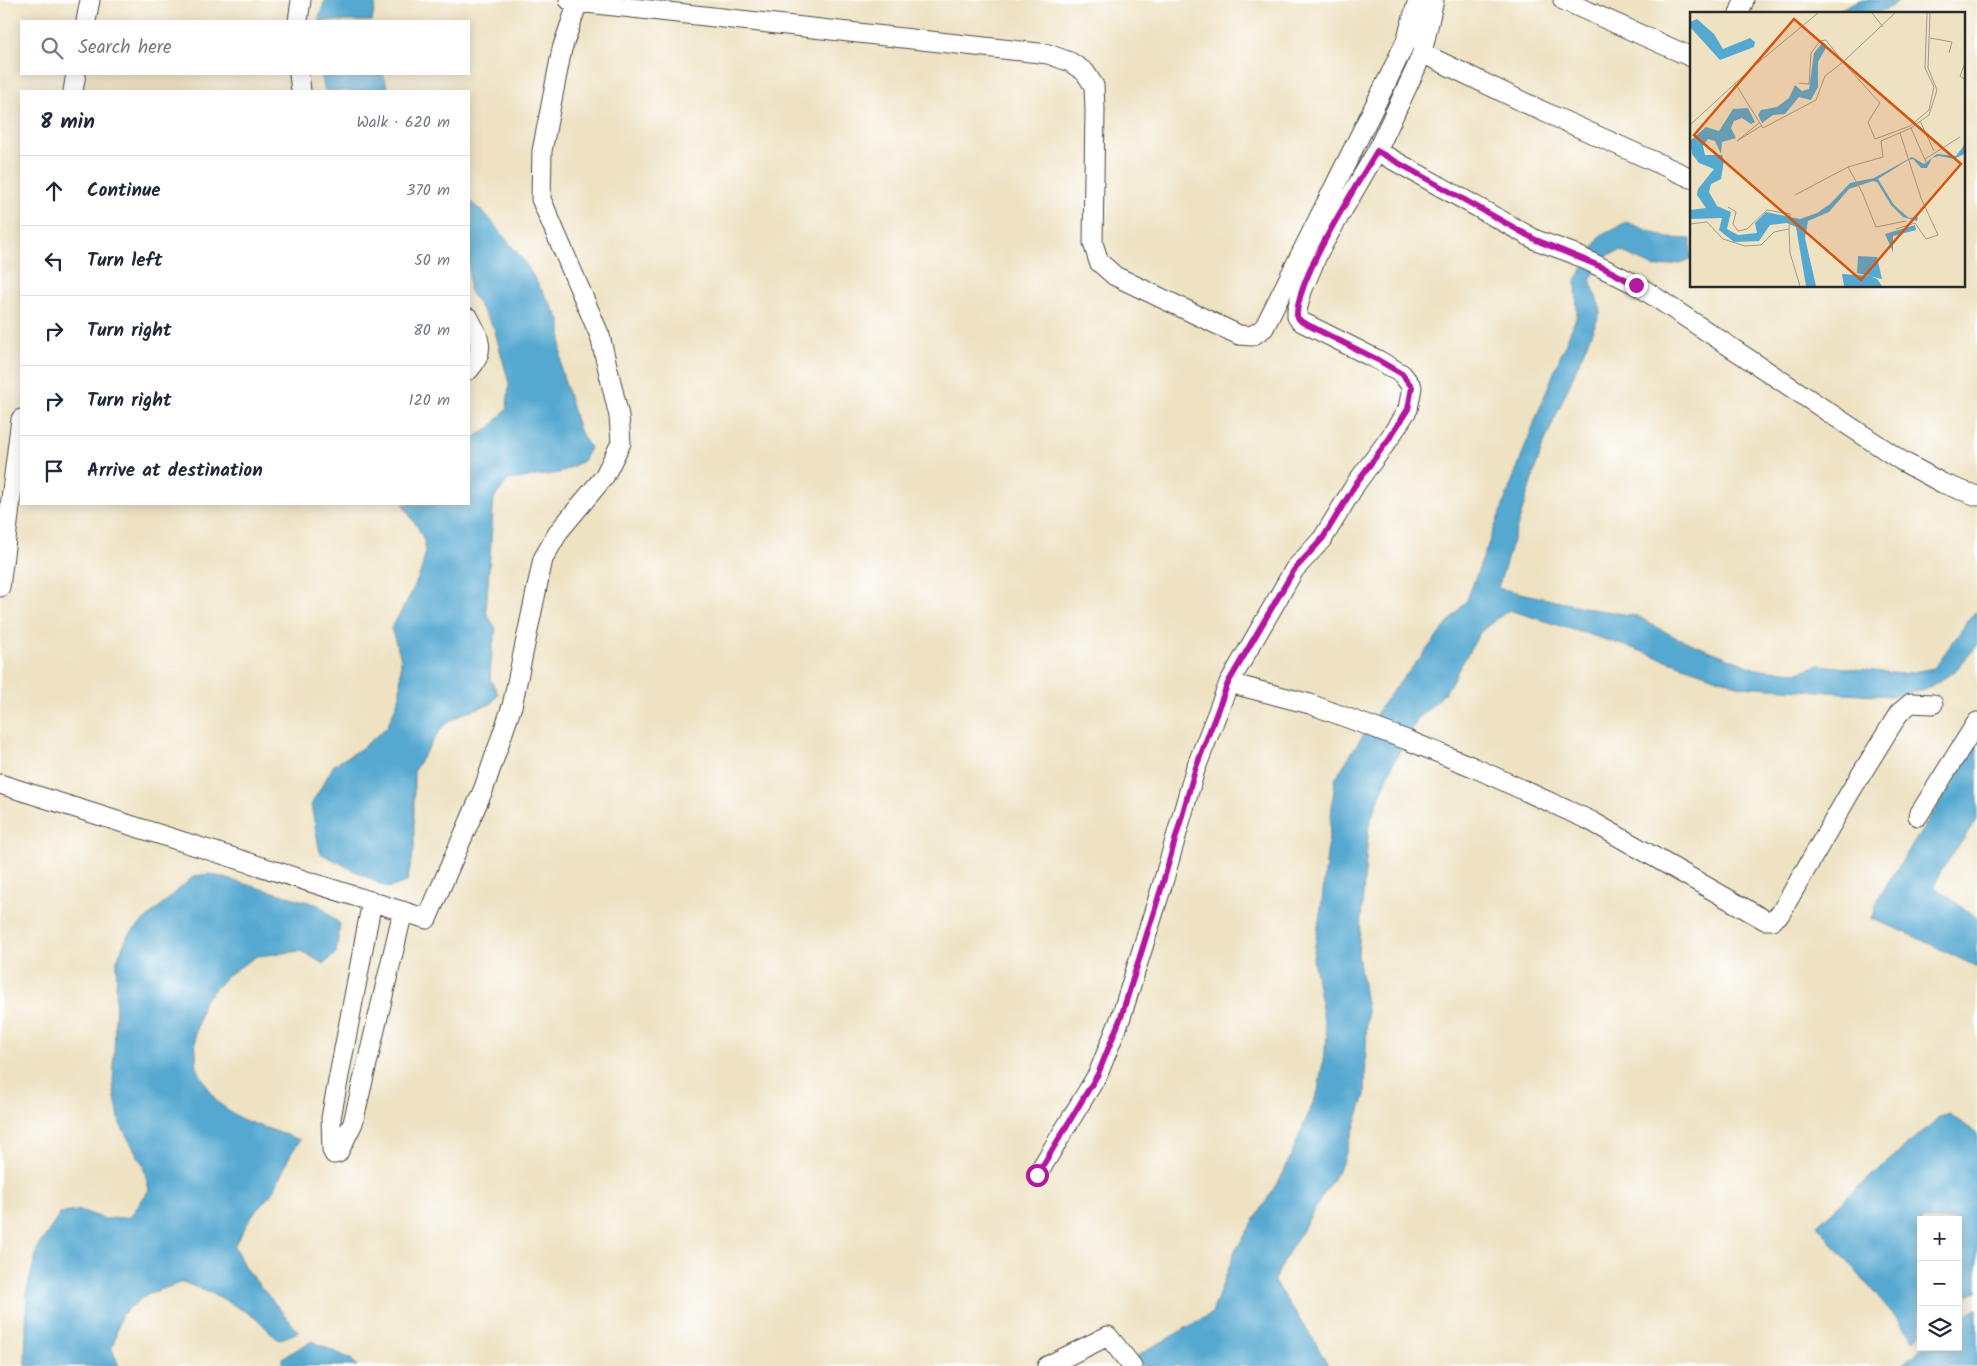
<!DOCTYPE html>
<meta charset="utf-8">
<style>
:root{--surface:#fff;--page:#f6f6f7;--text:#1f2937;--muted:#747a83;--line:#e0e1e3}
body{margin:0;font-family:Kalam,sans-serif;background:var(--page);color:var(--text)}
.controls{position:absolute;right:15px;bottom:15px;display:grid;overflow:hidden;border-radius:0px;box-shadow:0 2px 12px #0003}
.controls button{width:45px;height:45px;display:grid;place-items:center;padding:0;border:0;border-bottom:1px solid var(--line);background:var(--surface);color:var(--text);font:25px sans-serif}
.stop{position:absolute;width:15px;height:15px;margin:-11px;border:4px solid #b5179e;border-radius:50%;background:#fff}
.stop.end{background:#b5179e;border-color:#fff;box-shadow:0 1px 5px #0008}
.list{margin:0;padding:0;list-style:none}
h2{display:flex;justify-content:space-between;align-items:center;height:65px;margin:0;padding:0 20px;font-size:21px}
h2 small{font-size:16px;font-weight:400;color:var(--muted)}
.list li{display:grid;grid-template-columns:32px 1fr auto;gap:15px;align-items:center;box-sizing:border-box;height:70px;padding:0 20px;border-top:1px solid var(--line)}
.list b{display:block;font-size:19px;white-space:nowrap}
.list em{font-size:16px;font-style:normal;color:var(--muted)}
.icon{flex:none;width:28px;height:28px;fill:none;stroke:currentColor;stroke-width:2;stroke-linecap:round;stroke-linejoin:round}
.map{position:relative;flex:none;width:1977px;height:1366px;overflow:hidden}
.search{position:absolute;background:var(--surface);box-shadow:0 2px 12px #0003;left:20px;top:20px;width:450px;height:55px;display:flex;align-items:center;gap:12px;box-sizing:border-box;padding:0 18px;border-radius:0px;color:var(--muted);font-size:19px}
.panel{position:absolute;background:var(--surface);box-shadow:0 2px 12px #0003;left:20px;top:90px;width:450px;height:415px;border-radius:0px}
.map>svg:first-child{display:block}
</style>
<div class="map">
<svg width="1977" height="1366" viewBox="0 0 1977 1366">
<rect width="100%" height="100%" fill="#fff"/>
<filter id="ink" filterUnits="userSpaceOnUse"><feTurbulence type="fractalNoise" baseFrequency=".02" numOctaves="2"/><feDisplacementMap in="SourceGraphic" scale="10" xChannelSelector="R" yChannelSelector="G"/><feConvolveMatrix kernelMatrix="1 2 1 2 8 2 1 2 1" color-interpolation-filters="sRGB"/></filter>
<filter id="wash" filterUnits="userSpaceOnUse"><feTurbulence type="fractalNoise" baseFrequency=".0096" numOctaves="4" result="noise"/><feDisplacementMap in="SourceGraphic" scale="20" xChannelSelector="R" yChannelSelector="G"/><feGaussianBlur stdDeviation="1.12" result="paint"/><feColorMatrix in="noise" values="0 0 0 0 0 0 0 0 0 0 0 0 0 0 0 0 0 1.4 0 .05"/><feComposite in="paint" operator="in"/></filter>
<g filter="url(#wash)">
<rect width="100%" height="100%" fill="#eee2c3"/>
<!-- water -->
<path fill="#55a8d0" stroke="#406a7e" d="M325 0H376L372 21H318Z
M1860 0H1899C1881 19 1853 14 1829 14Z
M321 74H383L389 91H325Z
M469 200 488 217 523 260 561 321V369L578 428 590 448 583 461 559 473 508 480 494 498 486 612 496 629 492 650 490 678 498 694 491 704 464 713 443 726 414 770V849L407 882 388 888 320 853 311 805 334 765 362 748 387 727 400 696 401 658 391 629C403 607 433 563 423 538 418 526 409 515 403 504H469V436L473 438 490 428 507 408 509 383 494 328 469 290Z
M1626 222 1668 238 1691 239V260L1656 268 1621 251 1608 255 1590 279 1601 311 1542 448 1498 588 1592 609 1637 616 1673 636 1756 669 1798 672 1819 665 1902 674 1934 668 1974 613 1977 612V646L1954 672 1926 689 1890 696 1740 686 1629 647 1509 610 1481 631 1445 693 1418 719 1393 763 1369 824 1358 954 1367 1010 1365 1095 1343 1162 1284 1260 1274 1282 1314 1340 1328 1366H1120L1212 1313 1234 1253 1284 1172 1318 1091 1327 1037 1313 959 1322 901 1335 779 1384 702 1467 600 1544 397 1577 315 1576 281 1600 236Z
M1977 745V820L1941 871 1934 886 1977 918V967L1905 932 1872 919 1879 897Z
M210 874 319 905 340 924 336 953 324 964 301 951 257 956 228 975 203 1002 195 1035 197 1069 217 1102 241 1119 300 1140 289 1157 274 1191 253 1214 234 1246 245 1268 299 1332 278 1340 256 1318 220 1297 183 1282 147 1294 121 1315 112 1349 119 1366H25L27 1290 38 1247 60 1214 80 1210 105 1219 130 1217 149 1190 143 1165 120 1124 113 1086 117 960 128 935 194 876Z
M1949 1114 1977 1133V1291L1958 1299V1220H1921V1334L1914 1340 1817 1225 1864 1182 1940 1117Z
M1977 1309V1366H1902L1923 1347H1958V1320Z
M312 1341 351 1359 357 1366H282V1358Z"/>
</g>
<g filter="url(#ink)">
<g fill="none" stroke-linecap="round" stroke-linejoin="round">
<!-- minor casing -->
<g stroke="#484642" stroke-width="21">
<path id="minor" d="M579 0 578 2 1048 54 1070 62 1085 72 1094 86 1095 110 1093 243 1099 262 1115 276 1239 335 1252 336 1264 328 1389 77 1406 41 1418 0
M1563 0 1691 57
M1739 14 1744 0
M86 21 90 0
M298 21 301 0
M1422 53 1540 110 1691 178
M299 74 301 91
M73 91 76 74
M1377 151 1536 240 1572 253 1637 285 1902 461 1942 483 1977 496
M469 318C480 339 486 351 469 370
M0 587 21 419
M1229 683 1310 704 1407 740 1473 767 1591 821 1765 920H1772L1780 914 1849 794 1899 713 1911 703 1933 704
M0 784 427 919 484 788 512 706 543 559 559 531 604 477 621 443 619 416 600 336 541 199 542 151 562 49 578 2 569 0
M1918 816 1977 722
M372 901 331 1118 332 1150 334 1154 338 1153 353 1123 403 911
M1037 1175 1098 1074 1121 1017 1162 886 1195 770 1229 683 1294 570 1323 538 1357 482 1389 439 1408 409 1412 387 1402 374 1378 360 1302 322 1297 317V310L1302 291 1319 251 1377 151 1416 68 1422 53 1434 0
M1047 1366 1108 1336 1132 1366"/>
</g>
<!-- minor -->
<use href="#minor" stroke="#fff" stroke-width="19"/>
</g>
</g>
<g fill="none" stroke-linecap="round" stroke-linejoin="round" filter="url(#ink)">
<!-- route -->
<path stroke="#b5179e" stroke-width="6" d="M1037 1175 1098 1074 1121 1017 1162 886 1195 770 1228 683 1294 570 1323 538 1357 482 1389 439 1408 409 1412 387 1402 374 1378 360 1302 322 1297 317C1295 280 1357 185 1377 151L1536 240 1604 268 1636 285"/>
</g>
<!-- overview -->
<g transform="translate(1690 12)">
<rect width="275" height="275" fill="#eee2c3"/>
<path d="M7 7 24 22 33 37 60 26 65 30 64 35 30 48 0 15V10ZM133 30 137 34 128 50V75L121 88 109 85 95 102 83 103 72 111 68 103 71 98 87 95 99 86 105 73 112 79 119 77 124 41ZM58 96 65 110 61 112 52 106 44 109 41 116 46 126 32 130 31 142 25 129 18 127 13 134 15 143H32L34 148 31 167 21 172 19 180 27 194 41 200 37 217 48 223 67 221 65 211 76 200 110 207 127 201 140 192 160 171 184 166 222 145 234 152 247 142 266 144 275 132 274 142 264 147 249 144 242 146 237 156H231L223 147 218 148 188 167 204 193 219 206 228 205 227 209 213 205 201 193 187 170 183 169 159 177 139 200 118 209 115 226 126 274H116L106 215 97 211 80 213 69 229 44 230 29 218 32 206 0 207V198L16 196 7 183 8 177 24 157 9 151 2 142 0 129 16 115 29 119 43 97ZM225 213 226 218 203 224V240L195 222ZM168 244 187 245 192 267 167 261ZM152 262 180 264 187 267 192 274H154Z" fill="#55a8d0"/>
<path fill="none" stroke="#a09986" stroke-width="1" d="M182 1 193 15M205 1 153 50 190 91 178 110 185 127 220 114 239 98 244 75 235 56 237 1M240 26 262 30 259 41M275 51 270 64 275 68M45 71 73 116 126 88 135 64 153 50 136 28 130 29 121 41 119 72 109 71M230 109 244 139M69 111 47 129 71 114M0 113 64 54 128 1M221 116 236 150M235 147 270 125M158 155 172 180 186 215 216 209M105 183 158 155 193 145 191 129 221 116 239 103 247 78 238 56 240 1M38 195 46 200 43 212 48 219 57 217 77 198 100 202 99 217M0 212 17 210 33 227 55 234 71 233 84 220 99 217 100 241 110 274M206 217 225 211 236 227 248 223 231 186 210 121"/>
<path fill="#d5540f" fill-opacity="0.15" stroke="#d5540f" stroke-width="2.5" d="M104 7 271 152 171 268 4 123Z"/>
<rect width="275" height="275" fill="none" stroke="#2b2b2b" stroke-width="2.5"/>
</g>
</svg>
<div class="controls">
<button>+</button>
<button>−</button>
<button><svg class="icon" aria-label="layers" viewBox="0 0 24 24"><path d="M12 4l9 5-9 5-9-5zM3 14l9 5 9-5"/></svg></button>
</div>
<div class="stop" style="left:1037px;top:1175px"></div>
<div class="stop end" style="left:1636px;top:285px"></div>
<div class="search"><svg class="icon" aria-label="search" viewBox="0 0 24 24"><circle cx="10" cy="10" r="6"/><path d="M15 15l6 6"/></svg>Search here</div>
<section class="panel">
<h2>8 min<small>Walk · 620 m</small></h2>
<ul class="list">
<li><svg class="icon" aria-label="ahead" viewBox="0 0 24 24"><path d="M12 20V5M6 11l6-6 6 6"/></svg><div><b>Continue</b></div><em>370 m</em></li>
<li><svg class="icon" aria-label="left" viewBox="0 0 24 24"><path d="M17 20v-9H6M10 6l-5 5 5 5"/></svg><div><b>Turn left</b></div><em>50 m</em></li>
<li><svg class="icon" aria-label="right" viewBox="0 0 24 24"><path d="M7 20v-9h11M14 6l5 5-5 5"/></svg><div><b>Turn right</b></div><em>80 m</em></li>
<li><svg class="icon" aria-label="right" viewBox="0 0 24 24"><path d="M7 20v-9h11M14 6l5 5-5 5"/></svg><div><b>Turn right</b></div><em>120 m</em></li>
<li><svg class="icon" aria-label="arrive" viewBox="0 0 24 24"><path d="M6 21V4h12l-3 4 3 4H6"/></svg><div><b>Arrive at destination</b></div></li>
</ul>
</section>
</div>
